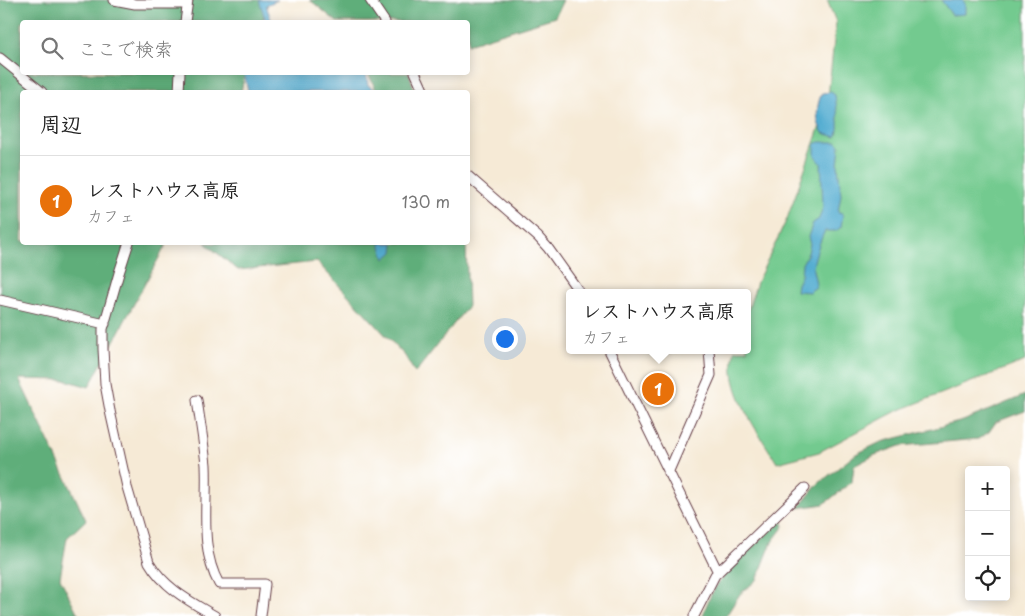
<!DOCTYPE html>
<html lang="ja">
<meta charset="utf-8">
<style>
:root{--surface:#fff;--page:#f6f6f6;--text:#222;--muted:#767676;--line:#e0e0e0;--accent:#c8321e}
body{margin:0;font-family:"Playpen Sans","Klee One",sans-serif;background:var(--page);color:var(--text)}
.controls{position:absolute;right:15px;bottom:15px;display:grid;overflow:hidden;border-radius:5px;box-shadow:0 2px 12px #0003}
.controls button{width:45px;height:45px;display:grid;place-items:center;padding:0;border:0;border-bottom:1px solid var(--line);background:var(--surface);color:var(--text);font:25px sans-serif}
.you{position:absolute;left:504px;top:338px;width:18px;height:18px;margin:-12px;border:4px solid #fff;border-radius:50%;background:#1a73e8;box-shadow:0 0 0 8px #1a73e833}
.badge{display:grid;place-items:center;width:32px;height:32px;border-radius:50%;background:var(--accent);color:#fff;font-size:16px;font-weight:700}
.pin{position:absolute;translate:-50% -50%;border:2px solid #fff;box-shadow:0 1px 5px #0006}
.popup{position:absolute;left:566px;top:289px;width:185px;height:65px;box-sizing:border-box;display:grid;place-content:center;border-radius:5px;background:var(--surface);filter:drop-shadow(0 1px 4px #0005);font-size:16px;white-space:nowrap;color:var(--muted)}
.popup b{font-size:19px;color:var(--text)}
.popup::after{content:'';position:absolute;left:50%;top:100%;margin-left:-10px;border:10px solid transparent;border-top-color:var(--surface)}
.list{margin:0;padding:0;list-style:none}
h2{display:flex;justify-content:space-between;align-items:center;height:65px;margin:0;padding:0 20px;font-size:21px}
h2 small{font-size:16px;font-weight:400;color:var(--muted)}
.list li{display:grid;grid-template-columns:32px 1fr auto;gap:15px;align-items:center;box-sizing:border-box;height:90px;padding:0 20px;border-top:1px solid var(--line)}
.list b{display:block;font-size:19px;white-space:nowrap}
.list p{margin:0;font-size:16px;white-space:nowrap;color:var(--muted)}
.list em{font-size:16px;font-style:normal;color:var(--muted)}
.icon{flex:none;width:28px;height:28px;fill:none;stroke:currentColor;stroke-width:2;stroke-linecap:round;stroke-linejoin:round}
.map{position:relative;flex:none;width:1025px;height:616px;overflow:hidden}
.search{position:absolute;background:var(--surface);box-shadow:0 2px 12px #0003;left:20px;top:20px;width:450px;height:55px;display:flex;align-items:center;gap:12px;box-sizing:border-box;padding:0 18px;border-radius:5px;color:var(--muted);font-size:19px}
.panel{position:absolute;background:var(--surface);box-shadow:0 2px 12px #0003;left:20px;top:90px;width:450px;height:155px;border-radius:5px}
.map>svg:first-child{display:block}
</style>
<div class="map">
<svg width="1025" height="616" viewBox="0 0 1025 616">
<rect width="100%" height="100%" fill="#fff"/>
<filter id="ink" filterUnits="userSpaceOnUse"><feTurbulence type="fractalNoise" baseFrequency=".02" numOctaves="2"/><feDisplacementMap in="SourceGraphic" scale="10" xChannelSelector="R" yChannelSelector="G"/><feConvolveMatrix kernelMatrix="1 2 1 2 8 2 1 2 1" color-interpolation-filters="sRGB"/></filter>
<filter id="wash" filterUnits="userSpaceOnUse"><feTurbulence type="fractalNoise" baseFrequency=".0096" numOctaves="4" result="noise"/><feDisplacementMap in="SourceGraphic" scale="20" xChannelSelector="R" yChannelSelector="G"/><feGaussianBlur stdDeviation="1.12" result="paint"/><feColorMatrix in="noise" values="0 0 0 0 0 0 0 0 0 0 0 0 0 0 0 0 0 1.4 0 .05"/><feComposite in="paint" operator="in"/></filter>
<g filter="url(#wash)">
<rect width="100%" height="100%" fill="#f6ead6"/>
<!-- green -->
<path fill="#73ca8f" stroke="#5e745d" d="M827 0H1025V361L897 411 819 452 777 463C759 433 723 387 735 350H747V313L757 282 787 219 827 106 836 22Z"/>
<!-- forest -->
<path fill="#5eae7a" stroke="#546652" d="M0 0H269L262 22H22V72L245 73 241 92H22V242L167 243 89 387 65 380 19 379 86 520 67 538 60 578 79 616H0Z
M310 0H563L555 17 468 44V22H337Z
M368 73H409L415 92H377Z
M205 243H466L468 306 415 373 405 356 317 262 238 270Z
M1025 395V411L996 422 989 432 978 439 900 446 875 455 854 466 852 482 824 504 798 508 818 484 856 454 881 442 963 421Z
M782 520 784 526 772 542 757 580 740 594 726 616H703C713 575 752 548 782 520Z"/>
<!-- water -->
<path fill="#54add1" stroke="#4f667e" d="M259 0H278L266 5 272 22H266Z
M941 0H962L965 3V14L952 15Z
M244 73H366L368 85 377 92H248Z
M831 92 835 95C836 105 841 129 836 137L823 133C815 122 816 105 822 93Z
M820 142H837L840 145 838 165 841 195 838 212 843 213 841 227 836 231H825C821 237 812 264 813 270 814 276 816 280 816 287L809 292 796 291 797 284 801 276 802 264 808 253 810 244 808 237 813 223 819 219 823 207 821 163 815 156V144Z
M380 243H394L393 252 385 259Z"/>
</g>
<g filter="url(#ink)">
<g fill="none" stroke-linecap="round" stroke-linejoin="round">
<!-- minor casing -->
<g stroke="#643d45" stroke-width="11">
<path id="minor" d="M114 0 135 4H187
M370 0 385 22
M185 22 188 0
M0 58 42 92
M415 72 424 92
M179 92 180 72
M468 176 538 237 548 248 580 293
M129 242 119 273 103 329V349L105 384 110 411 127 487 149 562C164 588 191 602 215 616
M0 300 105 324
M609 350 718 572
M197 400C200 421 204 444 206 465 208 505 199 548 219 584H265L261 616
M668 473 711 375 709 350
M694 616 715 575 805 488"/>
</g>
<!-- minor -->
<use href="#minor" stroke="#fff" stroke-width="9"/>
</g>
</g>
</svg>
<div class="controls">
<button>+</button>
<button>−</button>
<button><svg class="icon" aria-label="locate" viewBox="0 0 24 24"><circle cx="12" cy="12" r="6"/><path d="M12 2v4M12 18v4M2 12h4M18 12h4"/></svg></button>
</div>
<div class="you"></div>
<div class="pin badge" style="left:658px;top:389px;background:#e8710a">1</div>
<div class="popup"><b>レストハウス高原</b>カフェ</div>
<div class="search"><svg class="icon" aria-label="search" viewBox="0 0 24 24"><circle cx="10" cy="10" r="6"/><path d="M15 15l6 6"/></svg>ここで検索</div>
<section class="panel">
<h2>周辺<small></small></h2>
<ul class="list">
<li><span class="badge" style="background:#e8710a">1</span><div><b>レストハウス高原</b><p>カフェ</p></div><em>130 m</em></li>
</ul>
</section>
</div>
